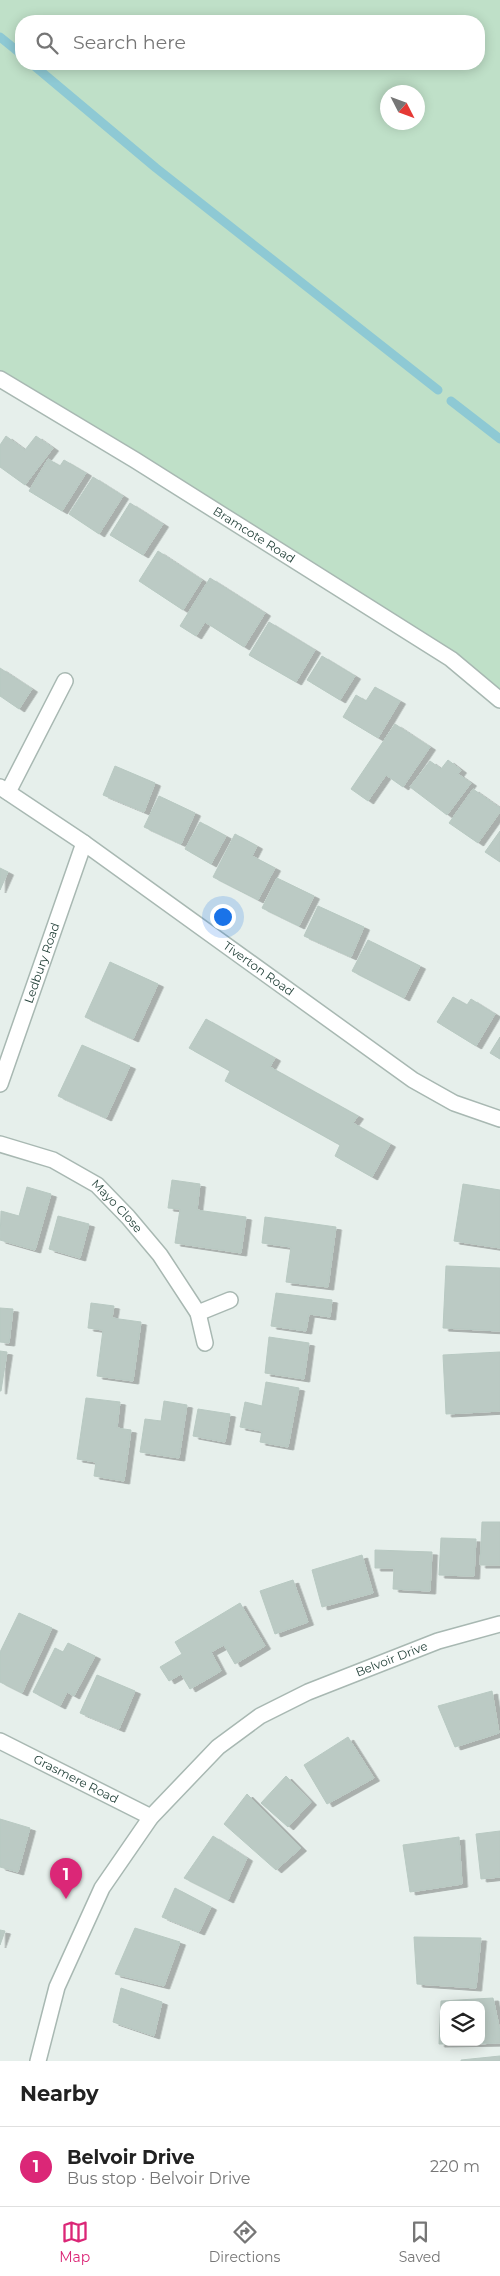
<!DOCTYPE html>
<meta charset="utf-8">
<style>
:root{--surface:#fff;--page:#f2f2f2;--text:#222;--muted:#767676;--line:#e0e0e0;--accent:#db2777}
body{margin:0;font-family:Montserrat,sans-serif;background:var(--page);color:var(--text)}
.controls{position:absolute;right:15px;bottom:15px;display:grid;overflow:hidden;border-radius:10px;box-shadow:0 2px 12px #0003}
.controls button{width:45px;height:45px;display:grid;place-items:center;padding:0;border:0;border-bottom:1px solid var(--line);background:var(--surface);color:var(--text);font:25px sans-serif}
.compass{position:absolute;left:380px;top:85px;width:45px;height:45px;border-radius:50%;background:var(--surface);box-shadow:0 2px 12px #0003;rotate:132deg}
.you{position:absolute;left:222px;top:916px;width:18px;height:18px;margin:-12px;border:4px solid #fff;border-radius:50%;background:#1a73e8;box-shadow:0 0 0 8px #1a73e833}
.badge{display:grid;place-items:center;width:32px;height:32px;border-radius:50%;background:var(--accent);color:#fff;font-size:16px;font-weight:700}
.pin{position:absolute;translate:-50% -41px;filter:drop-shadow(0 1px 2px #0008)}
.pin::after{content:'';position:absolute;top:26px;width:18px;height:15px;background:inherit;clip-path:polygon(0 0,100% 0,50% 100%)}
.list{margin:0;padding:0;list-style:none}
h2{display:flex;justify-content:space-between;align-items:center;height:65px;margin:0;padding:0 20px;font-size:21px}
h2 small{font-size:16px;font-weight:400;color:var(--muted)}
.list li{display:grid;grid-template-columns:32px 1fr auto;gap:15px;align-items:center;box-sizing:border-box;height:80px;padding:0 20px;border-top:1px solid var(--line)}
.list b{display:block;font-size:19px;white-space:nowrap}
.list p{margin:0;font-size:16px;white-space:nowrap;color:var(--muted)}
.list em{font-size:16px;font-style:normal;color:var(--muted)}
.icon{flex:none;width:28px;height:28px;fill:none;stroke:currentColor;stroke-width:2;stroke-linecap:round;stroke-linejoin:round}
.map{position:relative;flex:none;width:500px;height:2061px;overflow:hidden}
.search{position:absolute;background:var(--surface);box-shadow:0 2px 12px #0003;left:15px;right:15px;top:15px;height:55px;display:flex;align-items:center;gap:12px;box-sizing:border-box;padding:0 18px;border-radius:20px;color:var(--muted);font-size:19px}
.sheet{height:145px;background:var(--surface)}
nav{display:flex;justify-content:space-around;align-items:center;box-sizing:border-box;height:70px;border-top:1px solid var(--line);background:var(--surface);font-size:14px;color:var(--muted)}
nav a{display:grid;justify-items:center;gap:2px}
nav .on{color:var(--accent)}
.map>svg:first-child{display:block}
</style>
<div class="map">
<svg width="500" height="2061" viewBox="0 0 500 2061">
<defs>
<filter id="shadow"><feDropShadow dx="5.5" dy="3" stdDeviation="0" flood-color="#0004"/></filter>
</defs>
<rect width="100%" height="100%" fill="#e6efeb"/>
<!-- green -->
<path fill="#bfe0c8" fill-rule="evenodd" d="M0 0H500V703L415 637 0 380ZM21 21H479V64H21ZM388 92H418V122H388Z"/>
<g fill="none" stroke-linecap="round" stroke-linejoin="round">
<!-- stream -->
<path stroke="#8ec9d4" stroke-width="9" d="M0 37 21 54
M32 64 156 168 438 390
M451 401 500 439"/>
</g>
<!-- building -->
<path fill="#bbcac4" stroke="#b8c9c2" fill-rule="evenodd" filter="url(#shadow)" d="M6 436 25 450 36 436 53 448 25 485 0 467V445Z
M48 459 60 466 64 460 86 473 62 511 29 491Z
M93 477 123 496 99 534 69 514Z
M130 503 163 524 143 555 110 535Z
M158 551 202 580 183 610 139 581Z
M210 578 265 613 244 647 205 622 196 636 180 626Z
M269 622 315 650 296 682 249 655Z
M322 656 355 676 340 700 307 680Z
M0 668 32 689 19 709 0 696Z
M375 687 400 701 378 738 343 717 356 695 366 701Z
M395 724 430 747 403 787 386 775 368 801 351 789Z
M448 760 461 770 458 774 471 783 447 815 410 787 430 761 441 769Z
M115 766 155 783 144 812 103 795Z
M473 789 500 808V812L478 843 449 823Z
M159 796 195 813 181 844 144 827Z
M200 822 226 836 211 864 185 849Z
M500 831V862L485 852Z
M235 834 257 846 252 856 275 868 258 900 213 877Z
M0 868 8 872 0 890Z
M277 878 314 896 299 926 262 908Z
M318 906 364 927 351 957 304 936Z
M368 940 420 966 404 998 352 971Z
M110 962 158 984 133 1039 85 1017Z
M453 997 467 1005 471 999 495 1014 476 1046 437 1022Z
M206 1019 275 1058 270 1067 358 1116 353 1123 390 1144 372 1177 335 1156 340 1145 225 1081 230 1071 189 1048Z
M500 1037V1059L490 1053Z
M82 1045 130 1066 106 1118 58 1096Z
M172 1180 200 1184 197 1210 246 1217 241 1253 175 1243 180 1209 168 1208Z
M463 1184 500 1190V1248L454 1241Z
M27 1187 51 1194 35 1250 0 1240 1 1211 19 1216Z
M58 1216 89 1224 80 1258 49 1249Z
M265 1217 336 1227 328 1287 286 1282 291 1247 262 1243Z
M446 1266 500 1268V1331L443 1328Z
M276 1293 332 1300 330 1317 309 1314 306 1331 271 1326Z
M91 1303 114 1306 112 1318 141 1322 133 1381 97 1376 103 1330 88 1328Z
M0 1308 13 1309 9 1343 0 1342Z
M269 1337 309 1343 304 1379 265 1373Z
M0 1351 7 1352 1 1391H0Z
M500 1352V1411L446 1414 443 1355Z
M266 1382 299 1388 288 1447 260 1442 262 1431 240 1427 245 1402 262 1406Z
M86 1398 120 1402 117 1428 131 1430 124 1481 94 1476 96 1462 77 1459Z
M164 1401 187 1405 179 1458 140 1452 145 1419 161 1421Z
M198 1409 230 1414 225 1442 193 1436Z
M482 1522H500V1565H480Z
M441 1538 476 1539 474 1576 439 1575Z
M375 1550 432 1552 430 1591 393 1589 394 1568H375Z
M362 1555 373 1593 322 1607 312 1570Z
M293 1580 308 1622 275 1634 260 1591Z
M240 1603 265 1646 235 1664 224 1645 211 1652 221 1671 190 1689 181 1674 169 1681 160 1667 182 1654 175 1642Z
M19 1613 52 1628 22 1693 0 1682V1652Z
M68 1643 95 1656 74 1696 67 1692 60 1706 33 1692 55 1648 63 1652Z
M97 1675 135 1691 119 1729 80 1713Z
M492 1691 499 1733 455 1747 438 1706Z
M348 1737 374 1778 327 1804 304 1765Z
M286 1776 311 1802 288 1827 261 1803Z
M247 1794 301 1848 276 1870 224 1824Z
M0 1819 30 1828 18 1872 0 1867Z
M500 1831V1877L481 1879 476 1834Z
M213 1836 247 1858 228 1900 184 1878Z
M459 1837 462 1884 410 1892 403 1845Z
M175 1888 211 1907 199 1932 162 1917Z
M135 1928 180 1942 164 1986 115 1974Z
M0 1930 5 1931 0 1945Z
M414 1937 481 1938 476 1988 417 1984Z
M121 1988 162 2002 154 2036 113 2022Z
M493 1998 500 2031V2043L439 2044 441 2001ZM444 2005H481V2042H444Z
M500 2056V2061H461V2060Z"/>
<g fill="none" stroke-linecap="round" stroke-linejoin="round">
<!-- minor casing -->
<g stroke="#a8b8b2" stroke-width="18">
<g id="minor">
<path id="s1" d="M0 379 135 460 451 659 500 700"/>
<path id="s2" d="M0 787 84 843 413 1080 454 1103 500 1119"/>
<path d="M8 792 65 681"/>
<path id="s3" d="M0 1084 84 843"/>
<path id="s4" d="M0 1144 53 1160 97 1185 128 1217 160 1255 198 1313 205 1343"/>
<path d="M198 1313 230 1300"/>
<path id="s5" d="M0 1741 151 1817"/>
<path id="s6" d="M38 2061 57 1987 102 1888 151 1817 218 1747 260 1716 308 1692 438 1641 500 1624"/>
</g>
</g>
<!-- minor -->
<use href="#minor" stroke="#fff" stroke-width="15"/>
</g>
<g text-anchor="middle" stroke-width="4" stroke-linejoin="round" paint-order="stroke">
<!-- street labels -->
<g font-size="12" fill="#24423a" stroke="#f7fbf9">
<text dy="4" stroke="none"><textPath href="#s1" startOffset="298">Bramcote Road</textPath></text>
<text dy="4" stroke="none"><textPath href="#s3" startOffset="128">Ledbury Road</textPath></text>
<text dy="4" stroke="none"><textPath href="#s2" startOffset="316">Tiverton Road</textPath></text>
<text dy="4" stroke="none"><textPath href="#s4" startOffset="135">Mayo Close</textPath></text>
<text dy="4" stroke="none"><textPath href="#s6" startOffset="564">Belvoir Drive</textPath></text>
<text dy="4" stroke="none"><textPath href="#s5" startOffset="85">Grasmere Road</textPath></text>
</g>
</g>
</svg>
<div class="controls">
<button><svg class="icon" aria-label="layers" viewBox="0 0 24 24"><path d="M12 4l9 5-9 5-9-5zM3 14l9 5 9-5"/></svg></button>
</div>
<svg class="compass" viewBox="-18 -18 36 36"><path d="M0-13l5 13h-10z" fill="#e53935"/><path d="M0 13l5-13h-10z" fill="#767676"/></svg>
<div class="you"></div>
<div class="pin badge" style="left:66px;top:1899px">1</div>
<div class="search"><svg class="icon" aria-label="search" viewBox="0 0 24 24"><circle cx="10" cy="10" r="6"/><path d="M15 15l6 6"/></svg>Search here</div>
</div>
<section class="sheet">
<h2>Nearby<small></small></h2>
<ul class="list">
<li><span class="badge">1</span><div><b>Belvoir Drive</b><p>Bus stop · Belvoir Drive</p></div><em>220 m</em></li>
</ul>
</section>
<nav>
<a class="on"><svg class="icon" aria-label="map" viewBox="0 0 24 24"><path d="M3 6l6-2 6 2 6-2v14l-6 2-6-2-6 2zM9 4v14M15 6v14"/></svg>Map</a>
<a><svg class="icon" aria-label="directions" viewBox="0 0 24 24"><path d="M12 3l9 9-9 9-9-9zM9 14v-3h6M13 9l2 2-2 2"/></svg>Directions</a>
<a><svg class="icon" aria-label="saved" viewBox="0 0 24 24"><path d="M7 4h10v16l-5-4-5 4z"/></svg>Saved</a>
</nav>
